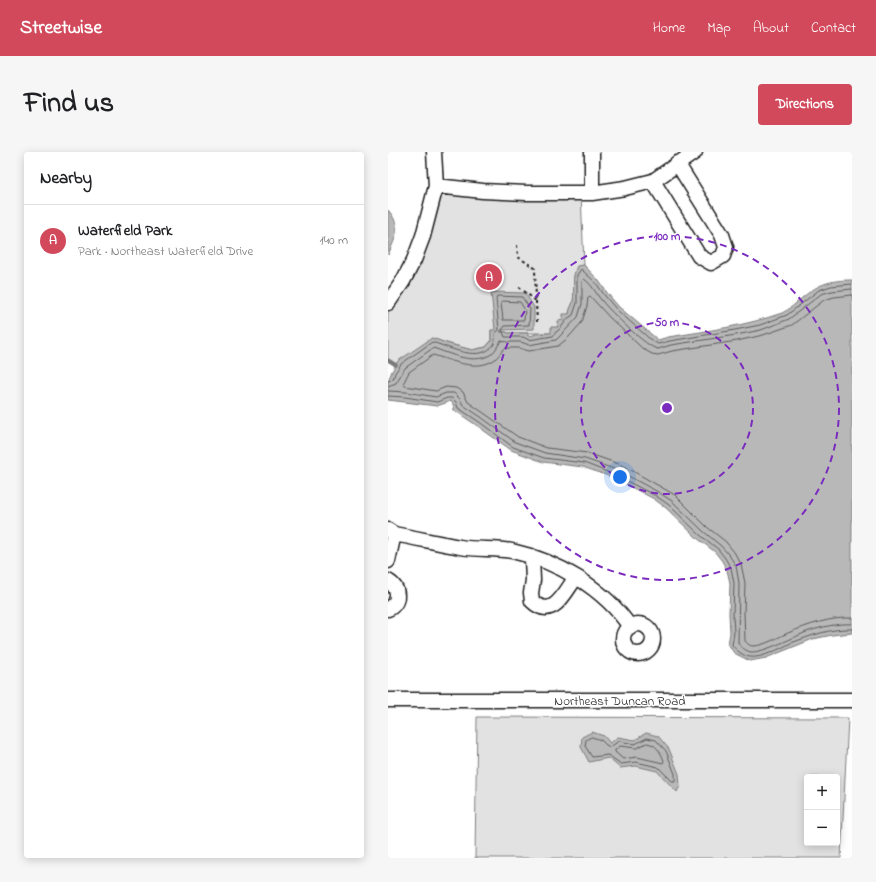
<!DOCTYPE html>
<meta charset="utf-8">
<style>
:root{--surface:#fff;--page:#f6f6f6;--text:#202124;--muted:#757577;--line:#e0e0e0;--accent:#d1495b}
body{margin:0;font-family:"Indie Flower",sans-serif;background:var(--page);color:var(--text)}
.controls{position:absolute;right:12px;bottom:12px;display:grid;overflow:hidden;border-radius:4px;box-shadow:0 2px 10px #0003}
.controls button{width:36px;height:36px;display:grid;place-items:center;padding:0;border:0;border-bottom:1px solid var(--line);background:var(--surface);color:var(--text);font:20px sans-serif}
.you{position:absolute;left:232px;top:325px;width:14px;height:14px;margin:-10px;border:3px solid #fff;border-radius:50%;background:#1a73e8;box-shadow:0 0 0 6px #1a73e833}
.badge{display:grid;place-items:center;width:26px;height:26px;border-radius:50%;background:var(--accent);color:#fff;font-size:13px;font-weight:700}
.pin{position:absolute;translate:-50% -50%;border:2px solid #fff;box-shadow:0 1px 4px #0006}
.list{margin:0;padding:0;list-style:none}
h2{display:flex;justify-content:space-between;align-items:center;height:52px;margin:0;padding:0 16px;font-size:17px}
h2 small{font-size:13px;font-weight:400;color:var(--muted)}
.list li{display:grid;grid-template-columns:26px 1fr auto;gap:12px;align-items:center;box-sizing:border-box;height:72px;padding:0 16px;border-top:1px solid var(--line)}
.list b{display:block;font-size:15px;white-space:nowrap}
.list p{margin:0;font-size:13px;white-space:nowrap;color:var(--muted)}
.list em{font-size:13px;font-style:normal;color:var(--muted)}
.map{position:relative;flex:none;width:464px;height:706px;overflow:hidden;border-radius:4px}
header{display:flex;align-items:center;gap:24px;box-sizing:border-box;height:56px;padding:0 20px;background:var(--accent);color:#fff}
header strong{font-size:19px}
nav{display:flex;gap:22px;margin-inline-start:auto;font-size:14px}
.intro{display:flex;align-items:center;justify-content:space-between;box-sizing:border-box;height:96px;padding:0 24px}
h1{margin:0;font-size:28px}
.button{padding:10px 18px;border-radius:4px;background:var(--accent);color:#fff;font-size:14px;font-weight:700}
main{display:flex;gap:24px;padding:0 24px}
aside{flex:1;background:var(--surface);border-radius:4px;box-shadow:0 2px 10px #0003}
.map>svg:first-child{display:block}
</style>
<header>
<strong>Streetwise</strong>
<nav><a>Home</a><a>Map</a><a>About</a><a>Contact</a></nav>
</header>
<div class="intro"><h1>Find us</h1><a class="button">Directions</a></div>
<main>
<aside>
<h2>Nearby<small></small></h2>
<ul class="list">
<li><span class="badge">A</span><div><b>Waterfield Park</b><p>Park · Northeast Waterfield Drive</p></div><em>140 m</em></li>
</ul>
</aside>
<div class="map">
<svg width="464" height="706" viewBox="0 0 464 706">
<rect width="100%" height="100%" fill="#fff"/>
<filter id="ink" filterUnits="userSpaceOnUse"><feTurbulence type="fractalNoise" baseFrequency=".025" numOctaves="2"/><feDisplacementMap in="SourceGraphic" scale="8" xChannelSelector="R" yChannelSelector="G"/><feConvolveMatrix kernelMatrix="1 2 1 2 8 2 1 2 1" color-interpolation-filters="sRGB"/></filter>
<g filter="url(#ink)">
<!-- green -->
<path fill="#e2e2e2" stroke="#7f7f7f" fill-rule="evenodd" d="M48 34 193 41 196 113 189 115C183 127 187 137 185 150 184 154 181 157 181 162L163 181H119L118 180 103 178V189L98 195 84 198 55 190 44 186 8 213 0 208V151L15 129Z
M89 565 460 566 453 706H87ZM419 625H449V691H419Z"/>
<!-- water -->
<path fill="#b8b8b8" stroke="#7a7a7a" d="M0 58C14 74 8 85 0 103Z
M196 113 211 129 220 142 231 155 270 188 280 185C319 179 357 174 394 161 401 158 408 151 414 146 430 132 442 128 464 128V481L444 483 425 487 378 506 362 509 346 501 340 492 342 481 341 462 342 431 339 418 334 409 327 400 309 386 278 356 266 347 226 326 195 315 155 310 123 298 88 273 66 258 65 252 63 249 49 254 0 248V229L4 219 10 209 44 186 58 191 84 198 98 195 103 189V178H107L103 140 137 141 146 155V177L113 178 112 180H119V181H140V184L146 183V182L163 181V175H170V169L175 168V162H181C181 157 184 154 185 150 187 137 183 127 189 114Z
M204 580 216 584 222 591 230 585 247 588 258 581 270 584 281 597 291 622 292 634 289 640 269 619 248 614 232 616 220 606 201 610 193 595 194 585Z"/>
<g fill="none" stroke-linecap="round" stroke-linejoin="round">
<!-- shore -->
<path stroke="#5a5a5a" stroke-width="1" d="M464 143 446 145 436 148 404 173 375 183 349 189 284 199 270 203 264 202 255 197 221 165 202 144 200 145 199 154 194 170 180 186 170 194 141 199 131 196H117C113 200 110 205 106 208 88 220 63 208 45 203L21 220 15 232 17 234 48 239 58 235 68 236 75 240 80 250 130 285 159 296 199 301 231 312 243 318 287 343 319 375 338 390 346 400 353 412 357 431 356 461 357 489C359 491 361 494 365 494 376 494 390 485 400 481 420 473 442 465 464 466
M115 149 132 150 137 158 136 168H115L113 151Z
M0 229 5 227 7 221 13 212 44 190C61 195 93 212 106 192 108 188 106 186 107 182 108 180 110 179 111 178L108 146 109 144 134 145 142 157 141 173 117 174 114 178 117 185H135L141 188 165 184 168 180 172 177 179 167 185 163 189 151V123L193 117 208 131 217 144 229 158 263 188 270 192 282 189 347 178 372 173 399 163 431 138 443 134 464 132
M0 234 8 231 17 216 45 196C61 201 84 213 102 203 107 200 110 193 113 189L120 190H133L141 193 168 188 176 180 190 165 194 152V129L196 127C204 132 208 142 214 149 222 159 259 196 270 197L283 193 348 183 373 178 401 167 433 142 444 139 464 137
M0 239 18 240 48 245 58 241H66L72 247 75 253 93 265 127 290 157 301 197 307 229 318 270 340 284 349 315 379 333 394 341 403 348 414 351 431 350 491C353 495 358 499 363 500 375 501 408 484 421 479 434 475 450 471 464 472
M0 244 17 245 49 250 59 246H64L68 250 70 256 90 269 125 295 156 306 196 311 227 323 268 344 281 353 312 383 330 397 337 406 343 416 346 431 345 462 346 481 344 493C348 498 355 504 362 505 373 507 393 496 403 491 422 484 443 476 464 477
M204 585 213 588 218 593 222 595 231 589 247 592 259 586 268 588 278 599 287 622V629H284L270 615 248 610 233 612 220 603 204 605 197 594 198 588Z
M259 591C268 592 273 600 276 609L275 611 249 605 235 607 227 600V598L232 594 248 596Z"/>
<!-- stream -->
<path stroke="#7a7a7a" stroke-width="3.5" d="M0 208 8 213"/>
<!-- minor casing -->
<g stroke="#1c1c1c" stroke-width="17">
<path id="minor" d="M265 29 311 104 323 111 335 104 338 95 334 83 289 11
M48 34 95 39 139 41H204L237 36 265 29 307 0
M204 41V0
M0 151 15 129 26 108 35 84 48 34 46 0
M0 378 6 382C28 386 50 391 72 395 89 398 107 396 124 399 169 409 216 436 242 475
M144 406 145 428 143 441 144 449C165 469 177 440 188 425
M0 409 6 382
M0 429C12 436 12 451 0 457
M235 487a15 15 0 1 1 30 0a15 15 0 1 1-30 0Z
M0 548H464"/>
</g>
<!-- path -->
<path stroke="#1c1c1c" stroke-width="2" stroke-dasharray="3 3" stroke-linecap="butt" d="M129 93 130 105 147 116 148 149 130 134
M148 149 149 171"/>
<!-- minor -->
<use href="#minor" stroke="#fff" stroke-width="14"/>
</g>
</g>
<!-- distance rings -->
<g fill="none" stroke="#7b2cbf" stroke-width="2" stroke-dasharray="7 5">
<circle cx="279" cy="256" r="86"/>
<circle cx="279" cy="256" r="172"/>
</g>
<g text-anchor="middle" stroke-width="3" stroke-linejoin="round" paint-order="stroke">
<!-- street labels -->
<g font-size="13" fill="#1c1c1c" stroke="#fff">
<text x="232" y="553">Northeast Duncan Road</text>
</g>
</g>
<circle cx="279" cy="256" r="6" fill="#7b2cbf" stroke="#fff" stroke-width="2"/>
<g font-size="12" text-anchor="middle" font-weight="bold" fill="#7b2cbf" stroke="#fff" stroke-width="3" stroke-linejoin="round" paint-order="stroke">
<text x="279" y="88">100 m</text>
<text x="279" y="174">50 m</text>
</g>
</svg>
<div class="controls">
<button>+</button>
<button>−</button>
</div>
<div class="you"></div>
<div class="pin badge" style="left:101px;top:125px">A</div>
</div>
</main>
